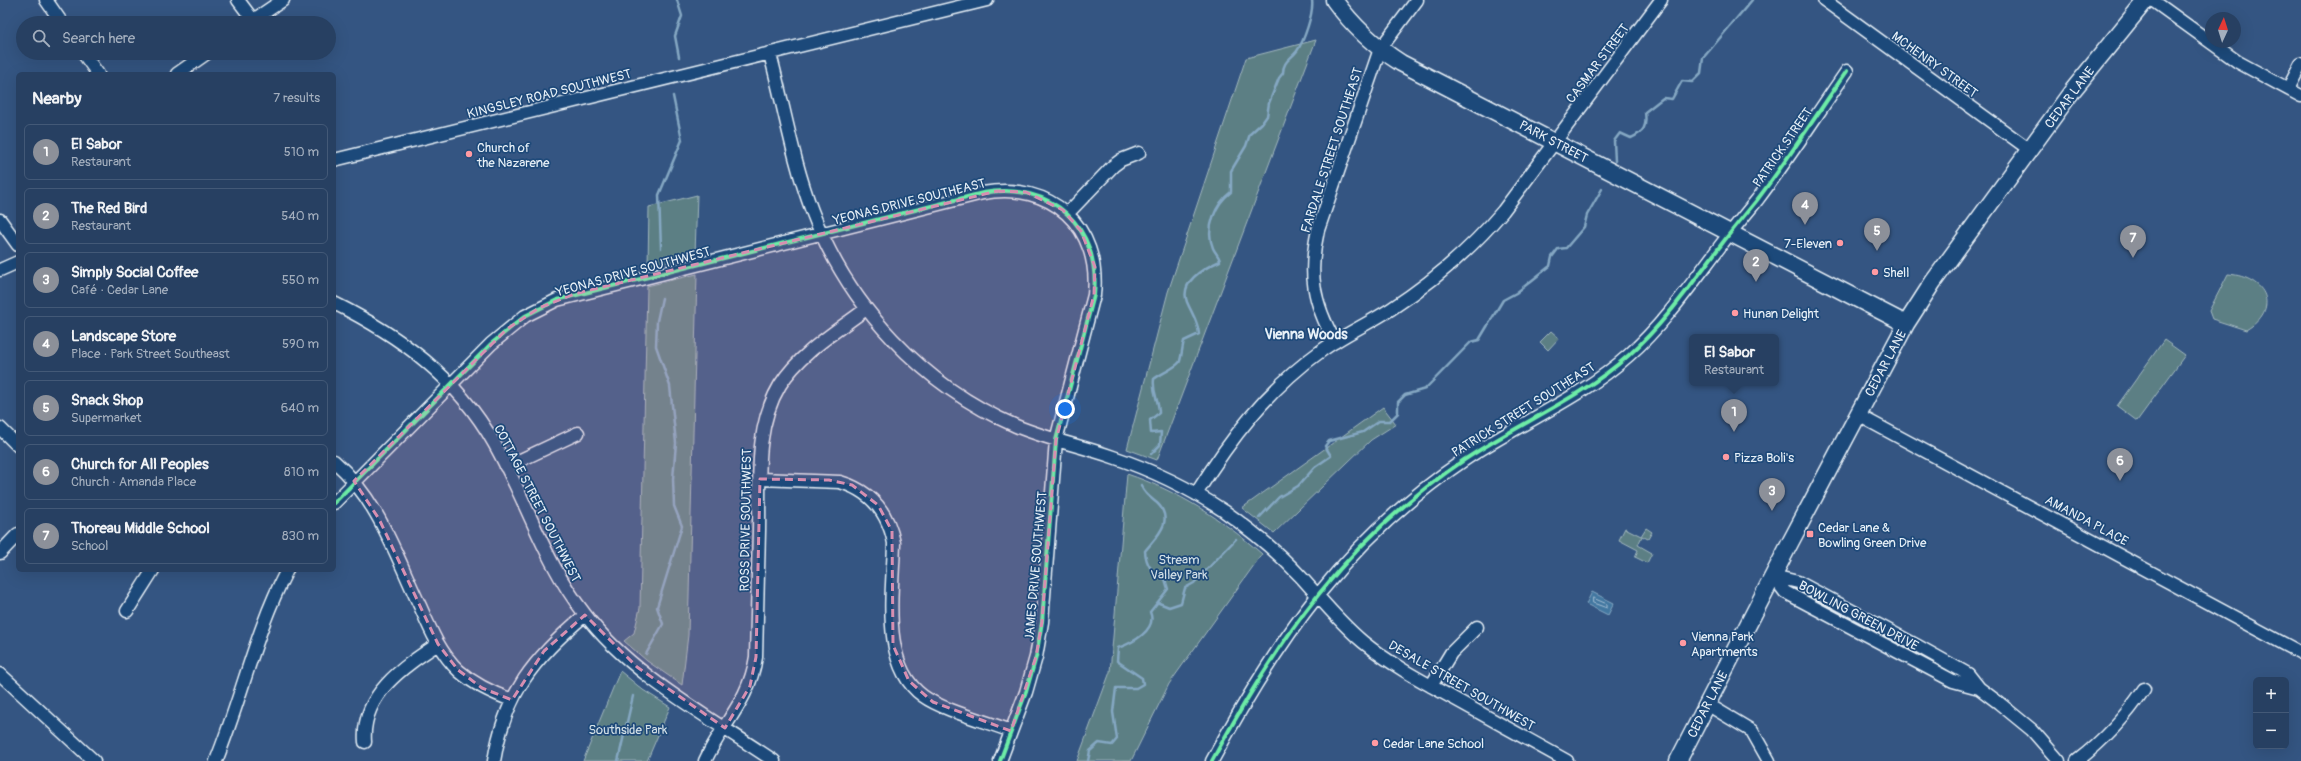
<!DOCTYPE html>
<meta charset="utf-8">
<style>
:root{--surface:#274062;--page:#2f4768;--text:#f1f3f6;--muted:#a4afbe;--line:#435977;--accent:#8c9099}
body{margin:0;font-family:Pangolin,sans-serif;background:var(--page);color:var(--text)}
.controls{position:absolute;right:12px;bottom:12px;display:grid;overflow:hidden;border-radius:6px;box-shadow:0 4px 16px #0002}
.controls button{width:36px;height:36px;display:grid;place-items:center;padding:0;border:0;border-bottom:1px solid var(--line);background:var(--surface);color:var(--text);font:20px sans-serif}
.compass{position:absolute;left:2205px;top:12px;width:36px;height:36px;border-radius:50%;background:var(--surface);box-shadow:0 4px 16px #0002;rotate:4deg}
.you{position:absolute;left:1065px;top:409px;width:14px;height:14px;margin:-10px;border:3px solid #fff;border-radius:50%;background:#1a73e8;box-shadow:0 0 0 6px #1a73e833}
.badge{display:grid;place-items:center;width:26px;height:26px;border-radius:50%;background:var(--accent);color:#fff;font-size:13px;font-weight:700}
.pin{position:absolute;translate:-50% -33px;filter:drop-shadow(0 1px 2px #0008)}
.pin::after{content:'';position:absolute;top:21px;width:14px;height:12px;background:inherit;clip-path:polygon(0 0,100% 0,50% 100%)}
.popup{position:absolute;left:1689px;top:334px;width:90px;height:52px;box-sizing:border-box;display:grid;place-content:center;border-radius:6px;background:var(--surface);filter:drop-shadow(0 1px 3px #0005);font-size:13px;white-space:nowrap;color:var(--muted)}
.popup b{font-size:15px;color:var(--text)}
.popup::after{content:'';position:absolute;left:50%;top:100%;margin-left:-8px;border:8px solid transparent;border-top-color:var(--surface)}
.list{margin:0;padding:0;list-style:none}
h2{display:flex;justify-content:space-between;align-items:center;height:52px;margin:0;padding:0 16px;font-size:17px}
h2 small{font-size:13px;font-weight:400;color:var(--muted)}
.list li{display:grid;grid-template-columns:26px 1fr auto;gap:12px;align-items:center;box-sizing:border-box;height:56px;margin:0 8px 8px;padding:0 8px;border:1px solid var(--line);border-radius:6px}
.list b{display:block;font-size:15px;white-space:nowrap}
.list p{margin:0;font-size:13px;white-space:nowrap;color:var(--muted)}
.list em{font-size:13px;font-style:normal;color:var(--muted)}
.icon{flex:none;width:22px;height:22px;fill:none;stroke:currentColor;stroke-width:2;stroke-linecap:round;stroke-linejoin:round}
.map{position:relative;flex:none;width:2301px;height:761px;overflow:hidden}
.search{position:absolute;background:var(--surface);box-shadow:0 4px 16px #0002;left:16px;top:16px;width:320px;height:44px;display:flex;align-items:center;gap:10px;box-sizing:border-box;padding:0 14px;border-radius:22px;color:var(--muted);font-size:15px}
.panel{position:absolute;background:var(--surface);box-shadow:0 4px 16px #0002;left:16px;top:72px;width:320px;height:500px;border-radius:6px}
.map>svg:first-child{display:block}
</style>
<div class="map">
<svg width="2301" height="761" viewBox="0 0 2301 761">
<rect width="100%" height="100%" fill="#345582"/>
<filter id="ink" filterUnits="userSpaceOnUse"><feTurbulence type="fractalNoise" baseFrequency=".025" numOctaves="2"/><feDisplacementMap in="SourceGraphic" scale="8" xChannelSelector="R" yChannelSelector="G"/><feConvolveMatrix kernelMatrix="1 2 1 2 8 2 1 2 1" color-interpolation-filters="sRGB"/></filter>
<g filter="url(#ink)">
<!-- green -->
<path fill="#5c7f84" stroke="#a2b8be" d="M1316 40 1157 460 1127 449 1168 292 1246 58Z
M697 195 695 255 648 267 649 207Z
M697 274 688 635 682 685 647 661 624 641 634 633 640 608 647 286Z
M2228 274C2267 277 2281 309 2246 330L2212 319 2209 311Z
M1551 331 1559 338 1548 350 1540 342Z
M2164 340 2185 355 2137 421 2117 406Z
M1383 407 1396 424 1371 440 1274 533 1242 508Z
M1127 474C1178 491 1222 519 1262 554L1169 684 1131 761H1077L1110 672Z
M1625 528 1641 536 1646 528 1652 532 1648 539 1642 536 1638 545 1652 553 1647 563 1635 557 1638 550 1619 540Z
M620 671 643 690 670 707 647 761H583Z"/>
<!-- water -->
<path fill="#4377a0" stroke="#85a8c3" d="M1592 592 1614 603 1608 615 1586 604Z"/>
<g fill="none" stroke-linecap="round" stroke-linejoin="round">
<!-- shore -->
<path stroke="#a6c0d5" stroke-width="1" d="M1593 598 1607 604V608L1593 603Z"/>
<!-- stream -->
<path stroke="#85a8c3" stroke-width="2.5" d="M677 0 682 16 675 36 679 57
M1615 161 1614 141 1620 133 1631 138C1644 132 1647 127 1645 112L1663 98 1672 99 1682 81 1692 82 1701 73 1703 58 1752 0
M661 248 659 195 682 140 673 96
M1151 454 1160 445 1161 432 1151 433 1150 420 1159 413C1159 400 1152 393 1154 379 1160 374 1179 366 1180 361 1182 354 1182 348 1184 341L1199 334C1198 321 1192 314 1187 302 1179 281 1204 268 1220 261 1219 255 1215 253 1213 248 1205 229 1215 204 1231 192V171L1246 146 1250 134 1262 123 1267 116 1269 103 1279 78 1283 73C1283 61 1290 60 1297 51 1304 41 1314 12 1312 0
M1259 518 1279 497 1298 486 1315 467 1331 456 1325 446 1329 441 1363 432 1379 421H1390L1398 413V402L1405 395 1425 389 1471 342 1479 340 1503 300 1516 293 1550 266 1552 257 1558 249 1566 248 1584 227 1587 215 1602 189
M1159 603 1169 607 1181 603 1185 588 1194 583 1236 539
M646 654 663 624 657 607 682 526 674 506 673 479 676 443 670 386 656 346 657 321 662 298
M618 761 633 696
M1088 761 1090 751 1099 743 1112 745 1117 739 1113 712 1116 688H1136L1143 684 1142 678 1117 661 1118 648C1132 643 1158 630 1150 612L1168 589 1165 579C1152 573 1146 565 1145 551 1155 538 1176 521 1157 503 1151 498 1143 493 1141 485"/>
<!-- minor casing -->
<g stroke="#e8f1f8" stroke-width="15">
<path id="minor" d="M46 0 62 23
M238 0 253 20
M1824 0 2030 150
M2152 0 2238 62 2301 96
M249 23 283 0
M83 53 98 74
M770 54C784 106 793 161 812 211 848 306 923 386 1016 426 1047 439 1081 446 1113 457 1152 470 1189 488 1224 511 1251 530 1278 552 1301 577 1321 599 1339 622 1363 642 1390 664 1422 681 1453 698 1491 719 1529 740 1567 761
M177 74 207 53
M2288 89 2301 64
M334 160 987 0
M1067 214 1113 166 1121 160 1139 153
M0 220 18 245
M0 270 18 262
M334 303C400 336 457 377 494 443 526 499 544 562 584 613 630 675 711 718 774 761
M1335 342C1313 302 1308 274 1318 230L1380 49 1417 0
M1858 415 2301 653
M0 428 18 446
M334 461C378 499 396 556 420 606 430 629 440 653 459 671 475 685 492 693 512 700
M506 467 578 433
M760 479 840 482C871 491 888 512 894 543 893 591 880 665 923 696 942 710 988 722 1011 731
M1196 494C1230 439 1268 389 1321 351 1343 335 1368 324 1391 309 1434 281 1470 250 1503 211L1661 0
M334 503 491 344 525 316 557 300 983 193C1051 181 1101 226 1094 295L1056 440 1042 622 1036 657 1026 692 1000 761
M0 553 18 534
M1773 576 1785 592 1953 681 1979 688 1999 703 2032 730 2059 761
M1773 576 1798 582 1916 645 1968 674 1979 688
M127 611 153 570
M0 674 94 761
M1431 686 1451 653 1477 627
M1707 704 1752 731 1769 761
M365 742C361 695 403 667 438 644
M216 761C242 697 255 632 287 570
M494 761C505 693 534 658 585 615
M705 761C723 722 749 702 756 657 757 614 758 572 759 530 760 481 754 428 780 385 800 353 837 331 866 309
M1212 761C1279 637 1346 540 1464 460 1519 423 1580 399 1629 355 1665 323 1692 283 1721 245 1732 230 1745 215 1757 200 1789 158 1817 114 1847 71
M2077 761C2104 740 2125 718 2144 689"/>
</g>
<!-- major casing -->
<g stroke="#e8f1f8" stroke-width="19">
<path id="major" d="M1334 0C1352 25 1374 46 1401 63L1906 324
M1678 761 1791 541 1906 324 1933 282 2073 90 2146 0"/>
</g>
<!-- minor -->
<use href="#minor" stroke="#1f4a7a" stroke-width="12"/>
<!-- major -->
<use href="#major" stroke="#1f4a7a" stroke-width="16"/>
<!-- cycleway casing -->
<g stroke="#1f4a7a" stroke-width="6">
<path id="cycleway" d="M334 503 491 344 525 316 557 300 983 193C1051 181 1101 226 1094 295L1056 440 1042 622 1036 657 1026 692 1000 761
M1212 761C1279 637 1346 540 1464 460 1519 423 1580 399 1629 355 1665 323 1692 283 1721 245 1732 230 1745 215 1757 200 1789 158 1817 114 1847 71"/>
</g>
<!-- cycleway -->
<use href="#cycleway" stroke="#6deda7" stroke-width="4"/>
</g>
</g>
<!-- marked area -->
<path fill="#d78fb1" fill-opacity="0.2" stroke="#d78fb1" stroke-width="3" stroke-dasharray="8 5" stroke-linejoin="round" d="M997 191 1026 192 1063 210 1081 231 1095 267 1094 295 1056 440 1042 622 1036 657 1011 731 933 702 909 681 893 645 892 531 878 505 852 485 829 480 760 479 756 657 750 686 725 728 637 667 585 615 544 651 512 700 482 688 458 670 438 644 379 519 354 481 507 329 539 308 574 294Z"/>
<!-- markers -->
<g fill="#ff9aa2" stroke="#1f4a7a" stroke-width="1.5">
<circle cx="469" cy="154" r="4"/>
<circle cx="1840" cy="243" r="4"/>
<circle cx="1875" cy="272" r="4"/>
<circle cx="1735" cy="313" r="4"/>
<circle cx="1726" cy="457" r="4"/>
<rect x="1806" y="530" width="8" height="8" rx="2"/>
<circle cx="1683" cy="643" r="4"/>
<circle cx="1375" cy="743" r="4"/>
</g>
<g text-anchor="middle" stroke-width="3.5" stroke-linejoin="round" paint-order="stroke">
<!-- street labels -->
<g font-size="13" fill="#e8f1f8" stroke="#1f4a7a">
<text transform="translate(1597 63) rotate(-53)" y="5">CASMAR STREET</text>
<text transform="translate(1935 64) rotate(36)" y="5">MCHENRY STREET</text>
<text transform="translate(549 93) rotate(-14)" y="5">KINGSLEY ROAD SOUTHWEST</text>
<text transform="translate(2069 97) rotate(-53)" y="5">CEDAR LANE</text>
<text transform="translate(1554 141) rotate(28)" y="5">PARK STREET</text>
<text transform="translate(1782 147) rotate(-55)" y="5">PATRICK STREET</text>
<text transform="translate(1331 150) rotate(-72)" y="5">FARDALE STREET SOUTHEAST</text>
<text transform="translate(909 201) rotate(-14)" y="5">YEONAS DRIVE SOUTHEAST</text>
<text transform="translate(633 271) rotate(-15)" y="5">YEONAS DRIVE SOUTHWEST</text>
<text transform="translate(1885 363) rotate(-62)" y="5">CEDAR LANE</text>
<text transform="translate(1523 409) rotate(-32)" y="5">PATRICK STREET SOUTHEAST</text>
<text transform="translate(538 503) rotate(63)" y="5">COTTAGE STREET SOUTHWEST</text>
<text transform="translate(745 520) rotate(-89)" y="5">ROSS DRIVE SOUTHWEST</text>
<text transform="translate(2087 520) rotate(28)" y="5">AMANDA PLACE</text>
<text transform="translate(1035 566) rotate(-85)" y="5">JAMES DRIVE SOUTHWEST</text>
<text transform="translate(1859 615) rotate(28)" y="5">BOWLING GREEN DRIVE</text>
<text transform="translate(1462 685) rotate(30)" y="5">DESALE STREET SOUTHWEST</text>
<text transform="translate(1707 704) rotate(-63)" y="5">CEDAR LANE</text>
</g>
<!-- poi labels -->
<g font-size="13" fill="#e8f1f8" stroke="#1f4a7a" text-anchor="start">
<text x="477" y="152">Church of<tspan x="477" dy="15">the Nazarene</tspan></text>
<text x="1832" y="248" text-anchor="end">7-Eleven</text>
<text x="1883" y="277">Shell</text>
<text x="1743" y="318">Hunan Delight</text>
<text x="1734" y="462">Pizza Boli's</text>
<text x="1818" y="532">Cedar Lane &amp;<tspan x="1818" dy="15">Bowling Green Drive</tspan></text>
<text x="1691" y="641">Vienna Park<tspan x="1691" dy="15">Apartments</tspan></text>
<text x="1383" y="748">Cedar Lane School</text>
</g>
<!-- park labels -->
<g font-size="13" fill="#d3e0e7" stroke="#1f4a7a">
<text x="1179" y="564">Stream<tspan x="1179" dy="15">Valley Park</tspan></text>
<text x="628" y="734">Southside Park</text>
</g>
<!-- neighbourhood labels -->
<g font-size="14" font-weight="bold" fill="#e8f1f8" stroke="#1f4a7a">
<text x="1306" y="339">Vienna Woods</text>
</g>
</g>
</svg>
<div class="controls">
<button>+</button>
<button>−</button>
</div>
<svg class="compass" viewBox="-18 -18 36 36"><path d="M0-13l5 13h-10z" fill="#e53935"/><path d="M0 13l5-13h-10z" fill="#a4afbe"/></svg>
<div class="you"></div>
<div class="pin badge" style="left:1734px;top:432px">1</div>
<div class="popup"><b>El Sabor</b>Restaurant</div>
<div class="pin badge" style="left:1756px;top:282px">2</div>
<div class="pin badge" style="left:1772px;top:511px">3</div>
<div class="pin badge" style="left:1805px;top:225px">4</div>
<div class="pin badge" style="left:1877px;top:251px">5</div>
<div class="pin badge" style="left:2120px;top:481px">6</div>
<div class="pin badge" style="left:2133px;top:258px">7</div>
<div class="search"><svg class="icon" aria-label="search" viewBox="0 0 24 24"><circle cx="10" cy="10" r="6"/><path d="M15 15l6 6"/></svg>Search here</div>
<section class="panel">
<h2>Nearby<small>7 results</small></h2>
<ul class="list">
<li><span class="badge">1</span><div><b>El Sabor</b><p>Restaurant</p></div><em>510 m</em></li>
<li><span class="badge">2</span><div><b>The Red Bird</b><p>Restaurant</p></div><em>540 m</em></li>
<li><span class="badge">3</span><div><b>Simply Social Coffee</b><p>Café · Cedar Lane</p></div><em>550 m</em></li>
<li><span class="badge">4</span><div><b>Landscape Store</b><p>Place · Park Street Southeast</p></div><em>590 m</em></li>
<li><span class="badge">5</span><div><b>Snack Shop</b><p>Supermarket</p></div><em>640 m</em></li>
<li><span class="badge">6</span><div><b>Church for All Peoples</b><p>Church · Amanda Place</p></div><em>810 m</em></li>
<li><span class="badge">7</span><div><b>Thoreau Middle School</b><p>School</p></div><em>830 m</em></li>
</ul>
</section>
</div>
